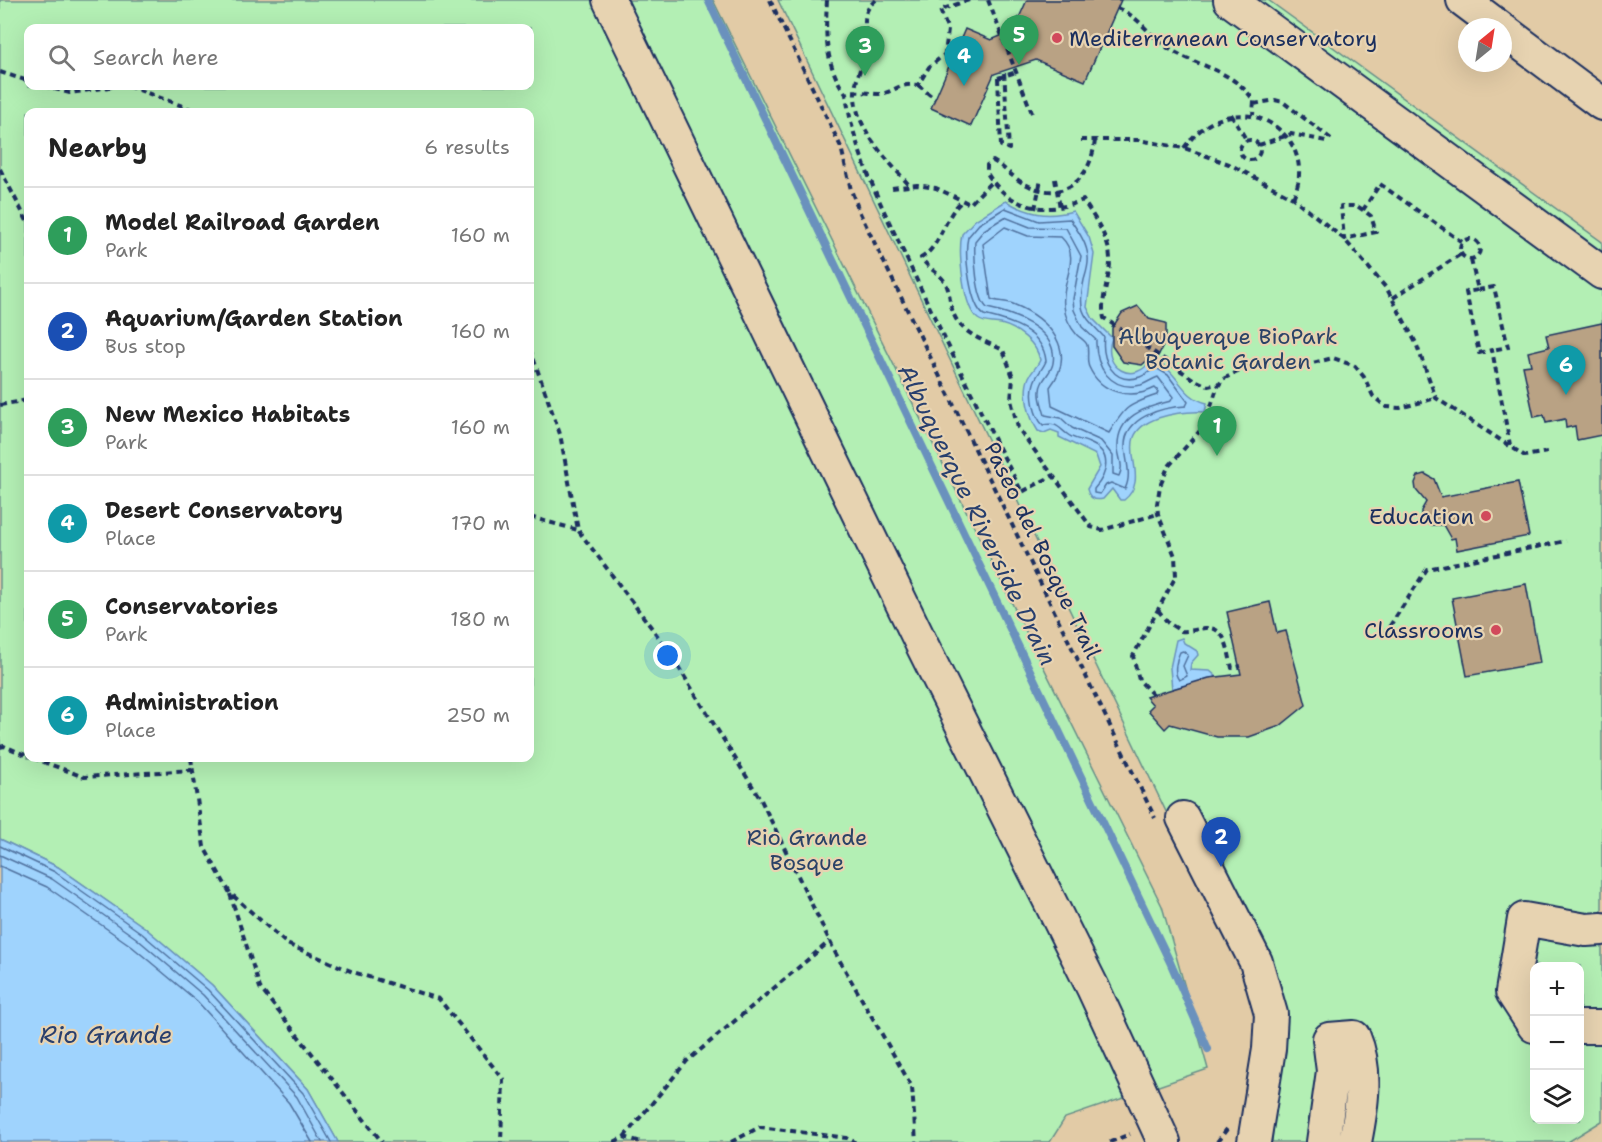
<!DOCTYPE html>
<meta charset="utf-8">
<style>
:root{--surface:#fff;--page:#f2f2f2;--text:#222;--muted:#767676;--line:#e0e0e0;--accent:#2563eb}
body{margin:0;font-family:"Shantell Sans",sans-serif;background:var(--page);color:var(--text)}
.controls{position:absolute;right:18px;bottom:18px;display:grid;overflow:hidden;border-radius:12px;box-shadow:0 6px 24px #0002}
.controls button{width:54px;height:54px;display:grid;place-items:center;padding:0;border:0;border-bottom:2px solid var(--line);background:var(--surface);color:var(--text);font:30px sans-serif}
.compass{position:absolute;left:1458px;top:18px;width:54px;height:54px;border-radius:50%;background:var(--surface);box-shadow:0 6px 24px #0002;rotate:30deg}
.you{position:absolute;left:668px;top:656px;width:21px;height:21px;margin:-15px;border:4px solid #fff;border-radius:50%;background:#1a73e8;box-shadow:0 0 0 9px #1a73e833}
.badge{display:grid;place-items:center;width:39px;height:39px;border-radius:50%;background:var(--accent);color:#fff;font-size:20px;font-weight:700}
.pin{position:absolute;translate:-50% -50px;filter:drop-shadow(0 2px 3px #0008)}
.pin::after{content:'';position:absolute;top:32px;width:21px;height:18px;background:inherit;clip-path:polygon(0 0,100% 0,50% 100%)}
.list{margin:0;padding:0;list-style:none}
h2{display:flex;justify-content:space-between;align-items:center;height:78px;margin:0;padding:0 24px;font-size:26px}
h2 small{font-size:20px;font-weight:400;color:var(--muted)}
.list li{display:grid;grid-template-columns:39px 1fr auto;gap:18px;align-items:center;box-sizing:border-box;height:96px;padding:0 24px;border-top:2px solid var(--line)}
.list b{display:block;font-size:22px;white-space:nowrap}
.list p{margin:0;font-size:20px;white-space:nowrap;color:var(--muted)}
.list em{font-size:20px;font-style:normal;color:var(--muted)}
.icon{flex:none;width:33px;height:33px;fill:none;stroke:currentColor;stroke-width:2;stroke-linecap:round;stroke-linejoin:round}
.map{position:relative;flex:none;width:1602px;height:1142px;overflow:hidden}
.search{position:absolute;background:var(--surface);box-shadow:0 6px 24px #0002;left:24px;top:24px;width:510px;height:66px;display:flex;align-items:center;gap:15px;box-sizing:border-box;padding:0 21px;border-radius:12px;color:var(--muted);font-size:22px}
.panel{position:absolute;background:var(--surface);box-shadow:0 6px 24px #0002;left:24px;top:108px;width:510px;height:654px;border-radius:12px}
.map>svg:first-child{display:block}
</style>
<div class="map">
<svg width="1602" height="1142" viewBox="0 0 1602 1142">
<rect width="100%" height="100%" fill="#e2cba6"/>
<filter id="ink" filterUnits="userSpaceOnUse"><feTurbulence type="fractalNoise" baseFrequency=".0167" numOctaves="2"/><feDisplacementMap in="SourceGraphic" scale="12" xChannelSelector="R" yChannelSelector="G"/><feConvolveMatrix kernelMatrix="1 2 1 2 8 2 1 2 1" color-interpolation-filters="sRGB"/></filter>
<g filter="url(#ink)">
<!-- green -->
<path fill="#b3efb4" stroke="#678f89" stroke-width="1.5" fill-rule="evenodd" d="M0 0H713L1162 906 1208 1069 1065 1118 1050 1142H338L308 1089 212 985 144 927 58 867 0 839ZM28 28H530V86H28ZM28 112H530V758H28Z
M778 0H1268L1602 242V1121L1568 1142H1272L1278 1058 1247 981ZM1534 966H1580V1120H1534Z"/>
<!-- water -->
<path fill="#9fd3fd" stroke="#6a91bd" stroke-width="1.5" d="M1006 201C1028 214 1047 218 1073 211L1089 237 1094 254 1087 307 1093 319 1112 338C1100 368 1136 387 1151 359 1180 370 1179 396 1207 403L1205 412C1188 411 1174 413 1158 418 1105 437 1156 475 1124 500H1120L1112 489 1103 499C1094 501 1089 498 1087 489L1100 467 1096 455 1059 437V433L1051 430 1044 433 1038 431C1029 417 1022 393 1029 377 1032 371 1037 367 1040 360 1037 343 1017 328 1001 324 993 322 985 324 978 319 963 308 958 252 962 234L975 220Z
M1182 638 1184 643 1197 651 1198 655 1191 663 1190 670 1210 671 1217 677 1172 689 1170 668 1176 640Z
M0 839 58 867 144 927 212 985 308 1089 338 1142H0Z"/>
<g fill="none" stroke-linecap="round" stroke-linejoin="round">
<!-- shore -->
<path stroke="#50719e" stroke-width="1.5" d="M1005 208 1039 221 1070 219C1078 231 1087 243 1088 257 1089 265 1086 273 1084 280 1077 313 1084 315 1104 337 1101 359 1113 386 1140 377 1146 375 1151 370 1156 368L1168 375 1188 402 1186 406C1162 407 1124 417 1125 447 1126 462 1132 475 1125 489L1111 483 1106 485 1100 494 1094 493V489C1108 474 1113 452 1089 443 1083 440 1072 439 1067 434 1058 427 1056 422 1043 425 1034 416 1030 395 1034 383 1036 375 1043 369 1046 361 1043 330 1009 321 984 315 970 306 964 254 968 237L979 224Z
M1005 217 1030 227 1066 228 1081 256 1073 299 1074 310 1082 327 1096 340C1095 366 1110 392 1141 385 1147 383 1152 379 1158 377L1173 397 1171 401C1145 407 1116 416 1118 449 1119 459 1124 466 1119 476L1113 474V456L1101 441 1072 428 1061 418 1045 415C1042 405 1037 392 1042 383 1045 376 1052 371 1053 363 1059 329 1011 313 987 308 976 297 974 257 975 241L984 230Z
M1005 227 1028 236 1061 237C1083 258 1060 281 1064 306 1065 316 1070 327 1077 335 1080 338 1086 341 1087 345 1089 352 1086 360 1089 367 1101 394 1131 400 1155 388L1158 391 1157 395C1127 405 1125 407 1109 433L1052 406 1050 387C1078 351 1050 319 1013 304 1006 301 997 302 991 299L983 244Z
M1183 651 1188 655 1183 666 1187 676 1179 680C1173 673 1176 660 1180 652Z
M0 846 55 872 140 932 208 990 303 1093 331 1142
M0 855 52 879 136 938 203 995 297 1097 322 1142
M0 866 47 887 130 945 197 1001 289 1103 312 1142"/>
<!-- stream -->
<path stroke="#6a91bd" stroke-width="8" d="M708 0 1170 962 1208 1049"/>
</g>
<!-- building -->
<path fill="#b9a284" stroke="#1b2f5e" stroke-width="1.5" d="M1027 0H1121L1085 81 1036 60 994 74 971 126 931 108 965 29 991 40 1013 31Z
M1138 306 1149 319 1166 323V340L1158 356 1151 357 1142 365 1123 362 1112 346V328L1122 313Z
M1602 323V435L1577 440 1575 426 1566 428 1565 419 1546 423 1544 415 1534 417 1523 366 1531 365 1528 352 1549 347 1546 335Z
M1425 474 1434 479 1441 497 1518 482 1529 536 1457 550 1455 538 1451 539 1443 525H1429L1421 518V511L1426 502 1416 490 1415 483 1418 476Z
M1526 584 1540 663 1467 676 1452 598Z
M1270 602 1277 633 1286 631 1306 705 1280 726 1249 737H1217L1170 724 1165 729 1148 710 1153 705 1146 697 1209 678 1241 674 1227 612Z"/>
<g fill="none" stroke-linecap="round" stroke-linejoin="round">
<!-- minor casing -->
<g stroke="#1b2f5e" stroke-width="36">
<path id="minor" d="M609 0 923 647 1093 988 1164 1142
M1230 0 1602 273
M1463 0 1499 27
M1503 30 1602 104
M1183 818 1256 962 1271 1014 1269 1049 1254 1142
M1534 1026 1512 992 1524 919 1586 930 1602 929
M1580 1027H1602
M1323 1142 1333 1071 1329 1039 1354 1037C1368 1070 1362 1107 1355 1142"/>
</g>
<!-- path -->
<path stroke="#1b2f5e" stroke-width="4" stroke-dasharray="6 4.5" stroke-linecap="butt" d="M770 0 841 147 851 190 860 213 1155 818
M827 0C825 34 825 66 846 94
M876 0C859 13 867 27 866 46 865 61 856 75 855 91 853 127 888 160 909 185
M969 0 940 10 948 30 945 54 929 67 918 85C897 83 895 92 880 94 867 94 858 89 846 94 854 156 885 212 911 268 947 344 983 418 1022 492L1054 475
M988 0 1032 113
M1117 8C1139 17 1143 28 1160 42 1188 66 1231 66 1254 101L1253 115
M945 56 952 59
M0 72 28 81
M998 78 1016 72
M918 85 935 99
M44 86 70 93 116 86
M128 86 199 112
M1254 104 1275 100 1283 102 1330 138 1326 141 1291 134 1259 145
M1231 114 1247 141
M1081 140H1138L1184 148 1229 164 1293 198 1344 239 1387 289 1416 343 1436 398 1525 456 1547 452
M1095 140C1091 180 1063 205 1023 183 1012 177 1004 167 993 161L987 165V173C1009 209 1046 216 1083 200 1095 219 1111 240 1110 263 1109 281 1100 301 1104 318L1193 379 1208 386 1218 384
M1240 150a10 10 0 1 1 20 0a10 10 0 1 1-20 0Z
M1184 148C1235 77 1323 134 1293 198
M0 169 28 223
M1055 179 1060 208
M892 188 917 185 936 188 970 204 992 181
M960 203C943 219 941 246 921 258 928 268 940 274 945 282 950 291 949 300 952 309 958 333 983 340 1003 350L1013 377 1011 400 1018 428 1091 527 1102 530 1158 514
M1035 209 1041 179
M1363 210 1357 206H1341L1344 239 1376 232 1371 216 1363 210 1380 184 1462 242
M1460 249a10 10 0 1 1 20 0a10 10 0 1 1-20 0Z
M1471 260 1478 290 1466 292 1479 353 1492 350 1510 445
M1478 290 1494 287 1508 347 1492 350
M1393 298 1461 254
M530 349 560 434 578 530 666 647 761 800 836 954 912 1087 916 1142
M0 405 28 400
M530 517 578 530
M1158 610 1168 623 1181 631C1189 632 1196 629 1205 628 1227 626 1228 652 1232 668L1241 666
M1384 635 1427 569 1566 541
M1153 695 1139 680 1133 656 1176 576 1175 556 1158 514 1157 504 1160 486 1168 467 1205 425 1217 388 1223 379 1256 363 1292 368 1333 358 1355 366 1364 377 1373 396 1386 407 1400 408 1436 398
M0 747 4 746 28 756
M33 758 84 777 192 770
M191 758 204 847 230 893 287 944 353 972 439 999 503 1079 501 1142
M230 894 260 988 382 1142
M624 1137 687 1061 830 941
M614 1142 624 1137 641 1142
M731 1142 760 1127 847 1138 855 1142
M1110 1142 1130 1134
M1217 1142 1227 1129"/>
<!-- minor -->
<use href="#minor" stroke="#e7d3b1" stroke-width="32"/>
<!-- path-bridge -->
<path stroke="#1b2f5e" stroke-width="4" stroke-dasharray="6 4.5" stroke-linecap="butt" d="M998 78 1001 146 1009 149 1004 71"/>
</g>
</g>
<!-- markers -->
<g fill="#d1495b" stroke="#e7d3b1" stroke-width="2">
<circle cx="1057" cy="38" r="6"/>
<circle cx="1486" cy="516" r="6"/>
<circle cx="1496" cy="630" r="6"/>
</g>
<g text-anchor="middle" stroke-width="4.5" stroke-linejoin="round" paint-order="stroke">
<!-- poi labels -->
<g font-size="22" fill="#1b2f5e" stroke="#e7d3b1" text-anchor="end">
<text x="1069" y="46" text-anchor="start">Mediterranean Conservatory</text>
<text x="1474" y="524">Education</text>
<text x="1484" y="638">Classrooms</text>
</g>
<!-- park labels -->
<g font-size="22" fill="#2a4267" stroke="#e7d3b1">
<text x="1228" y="344">Albuquerque BioPark<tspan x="1228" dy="25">Botanic Garden</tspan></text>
<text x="807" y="845">Rio Grande<tspan x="807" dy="25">Bosque</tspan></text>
</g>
<!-- street labels -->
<g font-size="22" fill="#1b2f5e" stroke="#e7d3b1">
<text transform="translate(1043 550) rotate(64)" y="8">Paseo del Bosque Trail</text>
</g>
<!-- water labels -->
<g font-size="24" font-style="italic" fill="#283f6e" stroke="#e7d3b1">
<text transform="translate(977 515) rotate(64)" y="8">Albuquerque Riverside Drain</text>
<text x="106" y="1043">Rio Grande</text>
</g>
</g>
</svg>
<div class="controls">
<button>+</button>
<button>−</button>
<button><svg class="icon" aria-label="layers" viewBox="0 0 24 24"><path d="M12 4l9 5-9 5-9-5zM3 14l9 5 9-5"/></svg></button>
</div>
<svg class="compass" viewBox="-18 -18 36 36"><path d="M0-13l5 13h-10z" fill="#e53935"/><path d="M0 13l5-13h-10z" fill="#767676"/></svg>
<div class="you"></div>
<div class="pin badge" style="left:1217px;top:456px;background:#2e9e5b">1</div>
<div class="pin badge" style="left:1221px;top:867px;background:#1a4fb4">2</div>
<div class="pin badge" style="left:865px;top:76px;background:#2e9e5b">3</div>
<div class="pin badge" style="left:964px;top:86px;background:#0f9aa8">4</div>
<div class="pin badge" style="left:1019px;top:65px;background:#2e9e5b">5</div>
<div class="pin badge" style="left:1566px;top:395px;background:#0f9aa8">6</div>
<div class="search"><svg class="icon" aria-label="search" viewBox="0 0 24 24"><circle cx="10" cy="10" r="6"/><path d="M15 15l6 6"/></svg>Search here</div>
<section class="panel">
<h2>Nearby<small>6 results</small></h2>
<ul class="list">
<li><span class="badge" style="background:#2e9e5b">1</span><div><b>Model Railroad Garden</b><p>Park</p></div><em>160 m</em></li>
<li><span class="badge" style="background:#1a4fb4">2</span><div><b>Aquarium/Garden Station</b><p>Bus stop</p></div><em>160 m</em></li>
<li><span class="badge" style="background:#2e9e5b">3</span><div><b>New Mexico Habitats</b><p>Park</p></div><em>160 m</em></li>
<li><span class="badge" style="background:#0f9aa8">4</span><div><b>Desert Conservatory</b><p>Place</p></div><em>170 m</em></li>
<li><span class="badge" style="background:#2e9e5b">5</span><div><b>Conservatories</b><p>Park</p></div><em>180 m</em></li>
<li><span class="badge" style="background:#0f9aa8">6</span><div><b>Administration</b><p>Place</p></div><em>250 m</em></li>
</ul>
</section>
</div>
